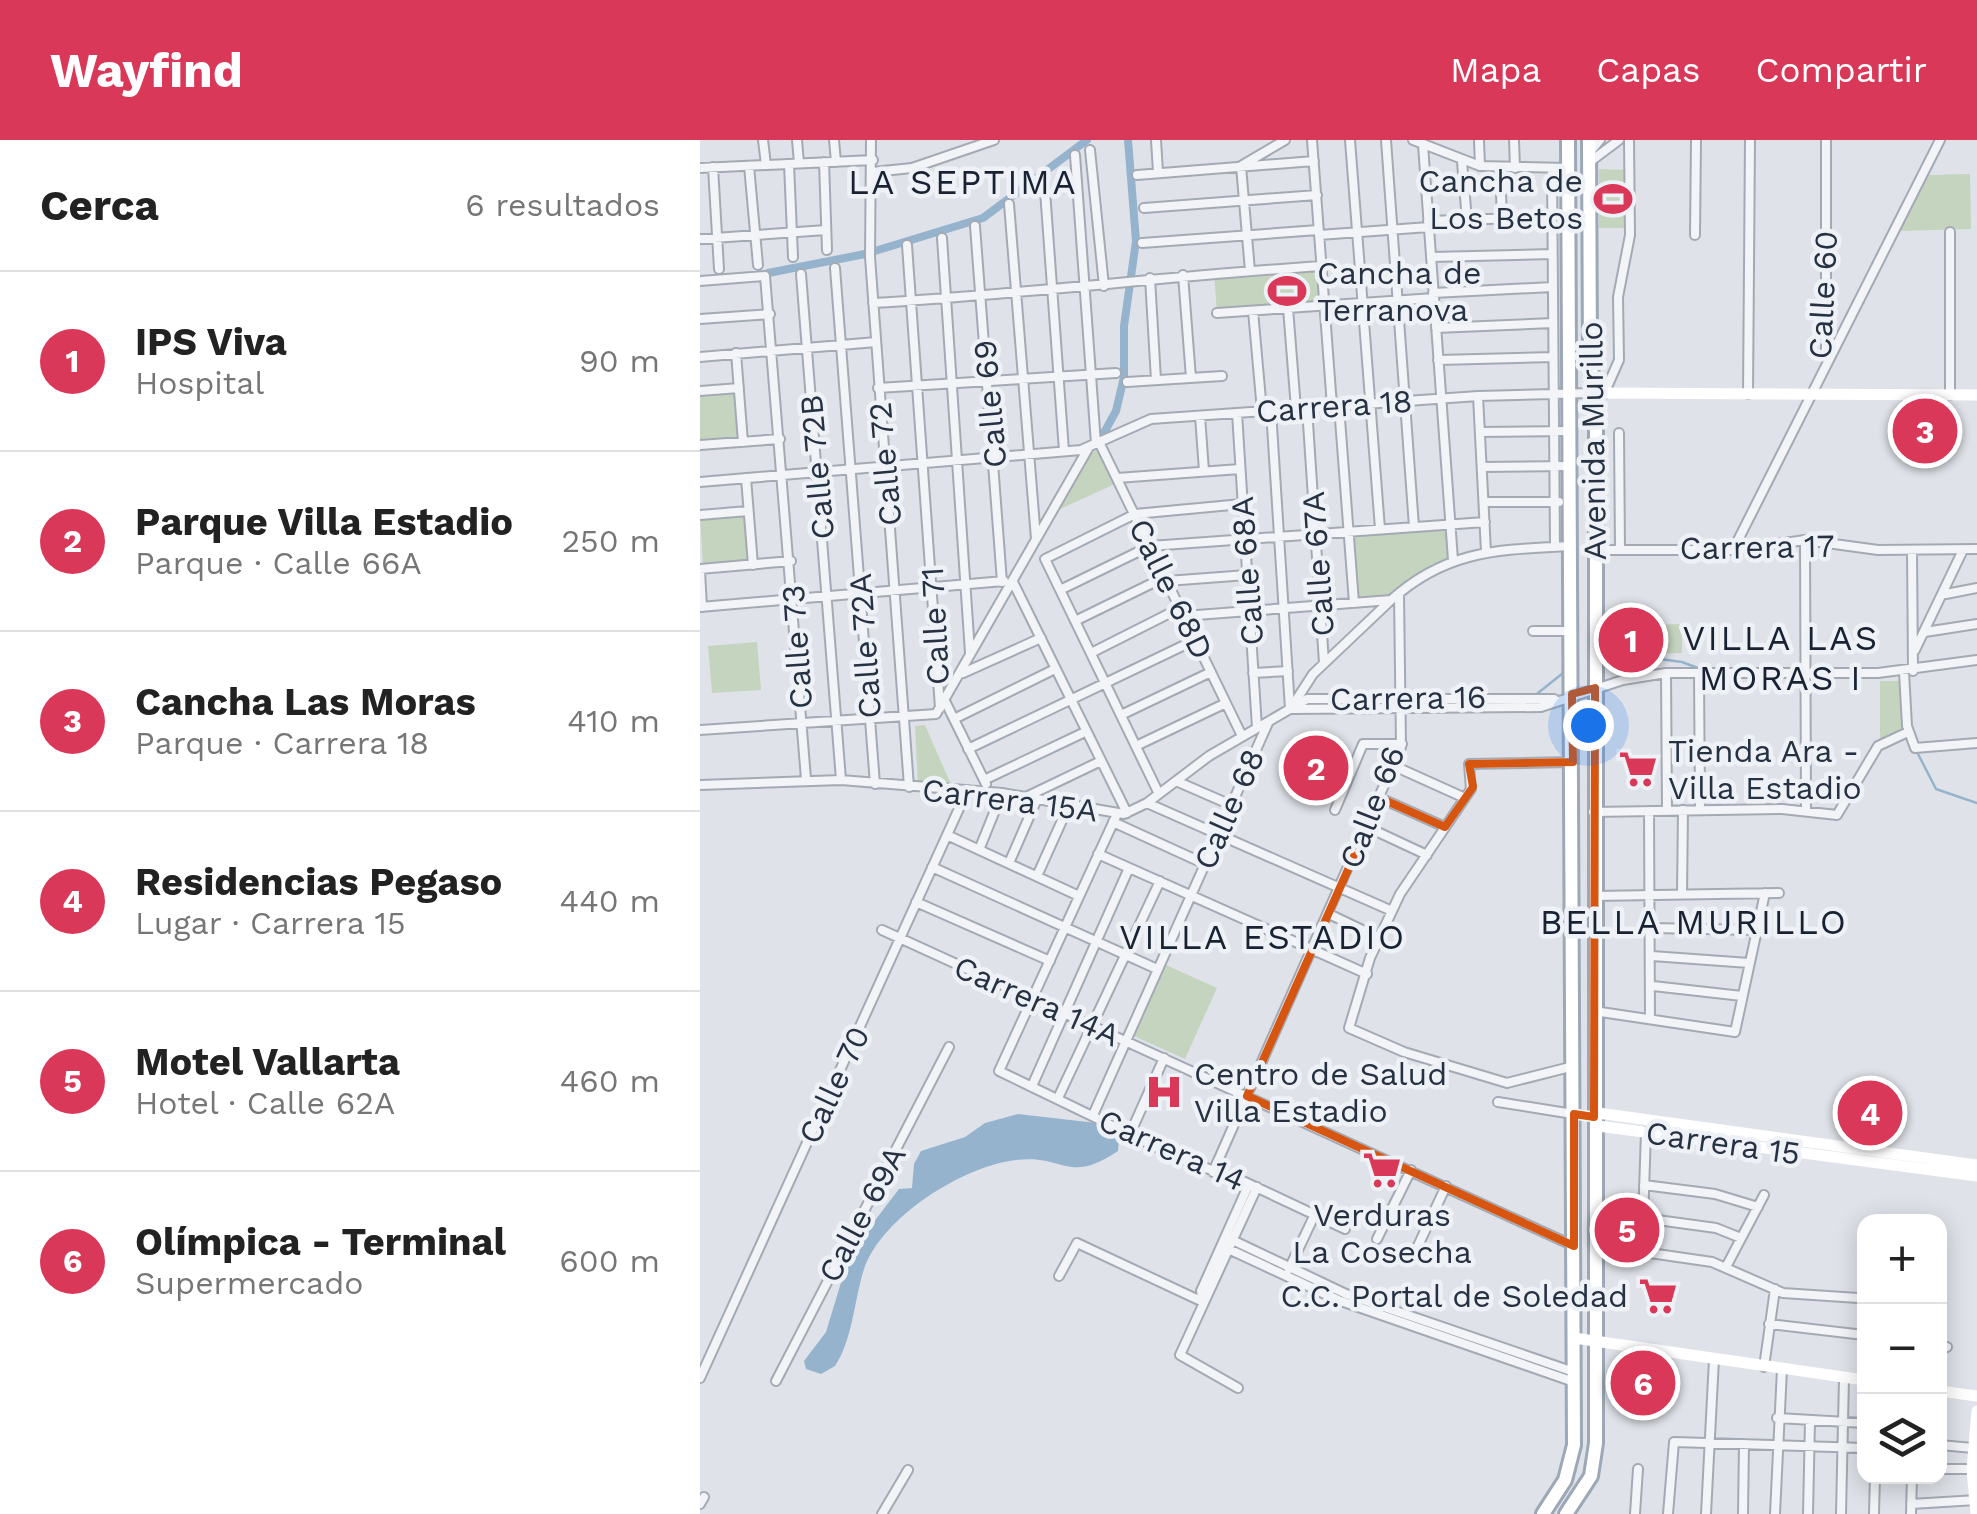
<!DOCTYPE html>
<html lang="es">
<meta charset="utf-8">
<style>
:root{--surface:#fff;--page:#f2f2f2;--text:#222;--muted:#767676;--line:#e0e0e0;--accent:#da3858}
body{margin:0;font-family:"Work Sans",sans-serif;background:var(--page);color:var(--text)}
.controls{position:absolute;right:30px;bottom:30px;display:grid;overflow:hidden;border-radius:20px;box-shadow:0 5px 25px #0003}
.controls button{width:90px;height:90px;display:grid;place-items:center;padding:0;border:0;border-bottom:2px solid var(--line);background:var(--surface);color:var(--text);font:50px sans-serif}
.you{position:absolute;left:888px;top:585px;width:35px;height:35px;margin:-25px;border:8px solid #fff;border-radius:50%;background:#1a73e8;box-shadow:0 0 0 15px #1a73e833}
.badge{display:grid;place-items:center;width:65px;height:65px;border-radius:50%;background:var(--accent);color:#fff;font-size:32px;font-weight:700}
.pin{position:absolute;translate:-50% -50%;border:5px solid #fff;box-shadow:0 2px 10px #0006}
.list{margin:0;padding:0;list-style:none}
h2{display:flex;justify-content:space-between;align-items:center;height:130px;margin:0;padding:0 40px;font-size:42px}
h2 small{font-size:32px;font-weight:400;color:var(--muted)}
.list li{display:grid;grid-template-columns:65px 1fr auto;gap:30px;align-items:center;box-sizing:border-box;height:180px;padding:0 40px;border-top:2px solid var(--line)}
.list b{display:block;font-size:38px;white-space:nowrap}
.list p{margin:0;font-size:32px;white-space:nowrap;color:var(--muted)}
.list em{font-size:32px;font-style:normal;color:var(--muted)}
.icon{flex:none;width:55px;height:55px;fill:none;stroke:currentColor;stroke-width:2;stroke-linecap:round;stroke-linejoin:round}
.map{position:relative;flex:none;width:1277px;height:1374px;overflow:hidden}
header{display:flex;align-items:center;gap:60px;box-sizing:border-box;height:140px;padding:0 50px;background:var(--accent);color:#fff}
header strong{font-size:48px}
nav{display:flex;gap:55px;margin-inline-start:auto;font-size:35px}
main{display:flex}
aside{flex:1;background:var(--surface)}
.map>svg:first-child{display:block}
</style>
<header>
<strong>Wayfind</strong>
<nav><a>Mapa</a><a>Capas</a><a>Compartir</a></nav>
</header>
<main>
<aside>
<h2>Cerca<small>6 resultados</small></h2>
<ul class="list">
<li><span class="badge">1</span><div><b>IPS Viva</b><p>Hospital</p></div><em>90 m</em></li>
<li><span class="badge">2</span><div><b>Parque Villa Estadio</b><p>Parque · Calle 66A</p></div><em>250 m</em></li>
<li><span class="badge">3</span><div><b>Cancha Las Moras</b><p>Parque · Carrera 18</p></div><em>410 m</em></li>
<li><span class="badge">4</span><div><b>Residencias Pegaso</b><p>Lugar · Carrera 15</p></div><em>440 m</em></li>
<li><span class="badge">5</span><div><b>Motel Vallarta</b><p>Hotel · Calle 62A</p></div><em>460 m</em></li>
<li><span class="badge">6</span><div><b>Olímpica - Terminal</b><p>Supermercado</p></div><em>600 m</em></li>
</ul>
</aside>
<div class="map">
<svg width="1277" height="1374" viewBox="0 0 1277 1374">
<rect width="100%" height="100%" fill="#dfe3e9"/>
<!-- green -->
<path fill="#c5d4bf" d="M899 29 928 30 926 88H899Z
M1270 34 1271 89 1199 91 1229 35Z
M621 126 624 165 517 173 514 133Z
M37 250 41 299 0 302V253Z
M1204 260H1246L1247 321H1205Z
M398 309 415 344 358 370 392 313Z
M46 374 50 422 3 426 0 377Z
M747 387 750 418 732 424 690 458 655 460 649 397Z
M982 484V513L946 514 945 485Z
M57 502 61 550 12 553 8 506Z
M1180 541H1202L1204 589 1180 599Z
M225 585 252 647 218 646 215 586Z
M601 608H649L624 666 583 649Z
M466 825 517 848 485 919 434 896Z"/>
<!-- water -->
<path fill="#96b3cd" d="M318 974 405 984 419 998 418 1011C368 1045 364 1014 316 1020 263 1026 182 1077 164 1129 154 1160 153 1199 135 1226L121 1234 106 1229 104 1221 126 1192 150 1113 199 1049 212 1048 214 1024 221 1011 265 997 285 983Z"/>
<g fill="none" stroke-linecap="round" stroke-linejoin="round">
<!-- stream -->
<path stroke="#96b3cd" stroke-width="2.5" d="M945 517 982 522 1003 530
M833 557 863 533
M1216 610 1236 649 1277 663"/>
<!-- canal -->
<path stroke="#96b3cd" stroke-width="8" d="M68 133 165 114 283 78 387 0
M399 302 416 271 424 237V186L436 101 428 0"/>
<!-- street casing -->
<g stroke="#a4aab4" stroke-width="12">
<path id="street" d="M63 0 66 25
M97 0 99 23
M134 0 136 22
M171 0 170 117 209 647
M456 0 458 32
M612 0 632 266
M650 0 680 389
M686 0 714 387
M713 0 780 26 868 28
M779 0 780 26
M814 0 815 28
M723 5 753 420
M390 10 404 146
M889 13 900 0
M375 15 396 304
M891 21 919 0
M124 22 127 110
M762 22 767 80
M89 24 93 117
M49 26 58 125
M13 27 19 129
M0 28 173 20
M800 28 802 79
M852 28 855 407
M173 32 212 28 294 0
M437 35 614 21
M344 37 364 311
M309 64 336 399
M444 68 617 55
M728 81 852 77
M275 86 302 442
M619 95 729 87
M995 95 996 0
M242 98 270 513
M0 99 126 90
M442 103 618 90
M207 105 240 568
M731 117 852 114
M135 128 175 644
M550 131 541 26 585 0
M101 134 141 640
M483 135 491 238
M450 138 456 240
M0 141 65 136 106 639
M733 153 852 147
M173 163C323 154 471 136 621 126
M588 168 596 269
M553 171 562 271
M517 173 734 158
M0 179 70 174
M736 188 853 183
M36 213 43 302
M1126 215V0
M0 217 176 202
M738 220 853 217
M427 242 522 236
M178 248 416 233
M0 251 39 248
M904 254 919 220 918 157 930 95 929 0
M1048 254 1050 0
M1250 255V92
M778 256 786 412
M639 266 654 463
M607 268 624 523
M571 270 590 569
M537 273 557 588
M500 276 504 331
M780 292 870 291
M919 293 920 409
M399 302 542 596
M0 305 80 299
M782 327 870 326
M46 338 53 425
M417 338 540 329
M0 342 381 310 451 279 778 256 892 253
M784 362H859
M0 375 48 371
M1105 400 1106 669
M896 410H1033L1105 400 1178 410 1277 409
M1033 410 1240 0
M1212 410 1213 531
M0 429 91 421
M0 431 2 467
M467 441 547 435
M313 442 427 673
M360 450 450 406 785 382
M1246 454 1277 448
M0 467 304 441
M484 476 691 460C748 409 799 410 871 406
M375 481 465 437
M833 491H871
M1225 492 1277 484
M1215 510 1263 410
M391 513 480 468
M1204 532 1207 586 1215 608 1277 603
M263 533 341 498
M553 533 588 531
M966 533 967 671
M999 533 1000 670
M245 561 286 644
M593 565 613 534 691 460
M593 569 841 567 923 540 966 533H1178L1277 520
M421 575 511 532
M254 579 355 529
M0 590 236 574 389 307
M436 606 526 563
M268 609 495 500
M871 622 769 624 771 649 700 754 670 818 649 888 704 912 807 943 874 926
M694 626 765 658
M284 640 385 592
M476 641 531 665
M0 645 141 640 302 653 424 674 447 663 509 616 607 559H854
M459 654 345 419 435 374 542 364
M328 656 401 621
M680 658 745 687
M447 663 692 771
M635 670 663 604H702
M949 671 950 879
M893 672 1082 669 1137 675 1178 606 1208 592
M417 674 299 931 481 1019 545 1042 645 1089
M413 682 505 724
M667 687 727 715
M247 695 379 756
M279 710 302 653
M398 714 667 834
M309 723 337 659
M232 727 457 829
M337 736 369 665
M982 754 983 670
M894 756 1079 753
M216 762 350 821
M629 774 679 798
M951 788 1057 790
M182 790 874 1106
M952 816 1049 823
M953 846 1042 856
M894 871 1035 892 1065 753
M332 946 429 728
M358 958 460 741
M798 962 873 974
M393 975 568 583
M430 994 464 918
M513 1032 701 607 699 454
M944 1045 1015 1054 1058 1067
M943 1078 1016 1088 1041 1098
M526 1097 646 1154 874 1232
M677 1099 711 1030
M895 1105 1012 1122 1083 1153 1158 1158
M522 1106 638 1160 874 1242
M716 1110 746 1046
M942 1111 946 992
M1026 1127 1064 1055
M589 1129 615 1074
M359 1136 377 1103 503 1162
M503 1162 501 1151 549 1044
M1069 1184 1164 1195
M1240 1205 1247 1207
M1064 1227 1075 1149
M0 1238 267 651
M76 1241 249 907
M538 1248 480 1215 557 1047
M1077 1278 1164 1283
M1240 1305 1273 1308
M1240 1329H1273
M0 1364 4 1357
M1211 1364 1277 1360
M182 1374 208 1330
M935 1374 938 1329
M968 1374 974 1302 1164 1308
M1006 1374 1014 1219
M1043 1374 1044 1304
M1075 1374 1082 1229
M1108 1374 1110 1281
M1141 1374 1144 1238
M1174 1374 1175 1336
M1211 1374 1212 1336"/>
</g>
<!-- primary casing -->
<g stroke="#9da8b6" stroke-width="18">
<path id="primary" d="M843 1374 865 1340 874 1305 868 0
M866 1374 891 1336 896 1303V292L890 212 889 0"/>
</g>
<!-- street -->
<use href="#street" stroke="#f2f4f7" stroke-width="8"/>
<!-- secondary -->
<path stroke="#fff" stroke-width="11" d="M892 253 1277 255
M874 974 894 977 898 973 1277 1025
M894 977 898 986 1277 1036
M874 1198 1164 1240
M1240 1251 1277 1256
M1276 1374 1272 1329 1277 1271"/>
<!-- primary -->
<use href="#primary" stroke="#fff" stroke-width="12"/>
</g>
<!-- marked area -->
<path fill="none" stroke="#d55511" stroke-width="8" stroke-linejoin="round" d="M895 548 894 977 874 974V1106L547 956 680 658 745 687 773 647 769 624 873 622 872 554Z"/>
<!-- icons -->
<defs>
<g id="stadium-bare" transform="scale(3)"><path d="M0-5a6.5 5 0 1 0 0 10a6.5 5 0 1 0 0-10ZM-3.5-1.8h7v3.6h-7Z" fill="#da3858" stroke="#eef2f7" stroke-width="2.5" paint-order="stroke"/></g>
<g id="supermarket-bare" transform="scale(3)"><path d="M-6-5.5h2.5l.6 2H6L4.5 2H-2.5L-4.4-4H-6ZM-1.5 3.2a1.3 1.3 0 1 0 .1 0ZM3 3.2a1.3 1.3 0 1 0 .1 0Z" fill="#da3858" stroke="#eef2f7" stroke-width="2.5" paint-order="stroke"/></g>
<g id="hospital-bare" transform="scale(3)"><path d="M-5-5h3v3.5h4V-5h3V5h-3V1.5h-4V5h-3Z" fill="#da3858" stroke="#eef2f7" stroke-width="2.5" paint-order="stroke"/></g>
</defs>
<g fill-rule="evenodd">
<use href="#stadium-bare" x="913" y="59"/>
<use href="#stadium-bare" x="587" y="151"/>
<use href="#supermarket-bare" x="938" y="629"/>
<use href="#hospital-bare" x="464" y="952"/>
<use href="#supermarket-bare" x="682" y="1030"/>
<use href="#supermarket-bare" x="958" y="1156"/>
</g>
<g text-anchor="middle" stroke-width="9" stroke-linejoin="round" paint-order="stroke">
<!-- poi labels -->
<g font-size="32" fill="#263142" stroke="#eef2f7" text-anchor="start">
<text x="883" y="52" text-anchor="end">Cancha de<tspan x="883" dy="37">Los Betos</tspan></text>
<text x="617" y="144">Cancha de<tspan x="617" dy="37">Terranova</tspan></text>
<text x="968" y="622">Tienda Ara -<tspan x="968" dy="37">Villa Estadio</tspan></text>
<text x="494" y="945">Centro de Salud<tspan x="494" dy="37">Villa Estadio</tspan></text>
<text x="682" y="1086" text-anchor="middle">Verduras<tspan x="682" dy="37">La Cosecha</tspan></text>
<text x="928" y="1167" text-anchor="end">C.C. Portal de Soledad</text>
</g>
<!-- street labels -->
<g font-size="32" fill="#263142" stroke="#eef2f7">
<text transform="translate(1123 155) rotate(-87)" y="11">Calle 60</text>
<text transform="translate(290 264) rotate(-95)" y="11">Calle 69</text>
<text transform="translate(634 266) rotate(-4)" y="11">Carrera 18</text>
<text transform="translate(893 301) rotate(-91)" y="11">Avenida Murillo</text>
<text transform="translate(185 324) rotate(-95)" y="11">Calle 72</text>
<text transform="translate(117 327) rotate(-95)" y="11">Calle 72B</text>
<text transform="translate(1057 407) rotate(-1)" y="11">Carrera 17</text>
<text transform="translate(618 424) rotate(-94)" y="11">Calle 67A</text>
<text transform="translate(547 431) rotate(-94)" y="11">Calle 68A</text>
<text transform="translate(471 449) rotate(64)" y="11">Calle 68D</text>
<text transform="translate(235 486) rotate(-93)" y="11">Calle 71</text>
<text transform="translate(165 506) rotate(-94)" y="11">Calle 72A</text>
<text transform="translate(97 507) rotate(-94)" y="11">Calle 73</text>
<text transform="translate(708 558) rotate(-1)" y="11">Carrera 16</text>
<text transform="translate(310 660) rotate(7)" y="11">Carrera 15A</text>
<text transform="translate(672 667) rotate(-69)" y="11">Calle 66</text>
<text transform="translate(529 669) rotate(-66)" y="11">Calle 68</text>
<text transform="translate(337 861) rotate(24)" y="11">Carrera 14A</text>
<text transform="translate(134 945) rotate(-65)" y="11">Calle 70</text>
<text transform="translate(1023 1003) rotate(8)" y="11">Carrera 15</text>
<text transform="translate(472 1010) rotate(24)" y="11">Carrera 14</text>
<text transform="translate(162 1074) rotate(-62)" y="11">Calle 69A</text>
</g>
<!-- neighbourhood labels -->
<g font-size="35" letter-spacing="2.5" fill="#182232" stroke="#eef2f7">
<text x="263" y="54">LA SEPTIMA</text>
<text x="1081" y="510">VILLA LAS<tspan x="1081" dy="40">MORAS I</tspan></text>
<text x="994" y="794">BELLA MURILLO</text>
<text x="563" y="809">VILLA ESTADIO</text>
</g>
</g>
</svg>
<div class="controls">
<button>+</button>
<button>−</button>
<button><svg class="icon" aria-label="layers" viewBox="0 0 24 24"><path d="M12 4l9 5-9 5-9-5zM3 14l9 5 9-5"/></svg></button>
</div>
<div class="you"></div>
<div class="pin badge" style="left:931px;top:500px">1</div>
<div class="pin badge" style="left:616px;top:628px">2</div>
<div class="pin badge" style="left:1225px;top:291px">3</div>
<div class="pin badge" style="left:1170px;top:973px">4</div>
<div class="pin badge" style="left:927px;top:1090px">5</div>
<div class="pin badge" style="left:943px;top:1243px">6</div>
</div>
</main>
